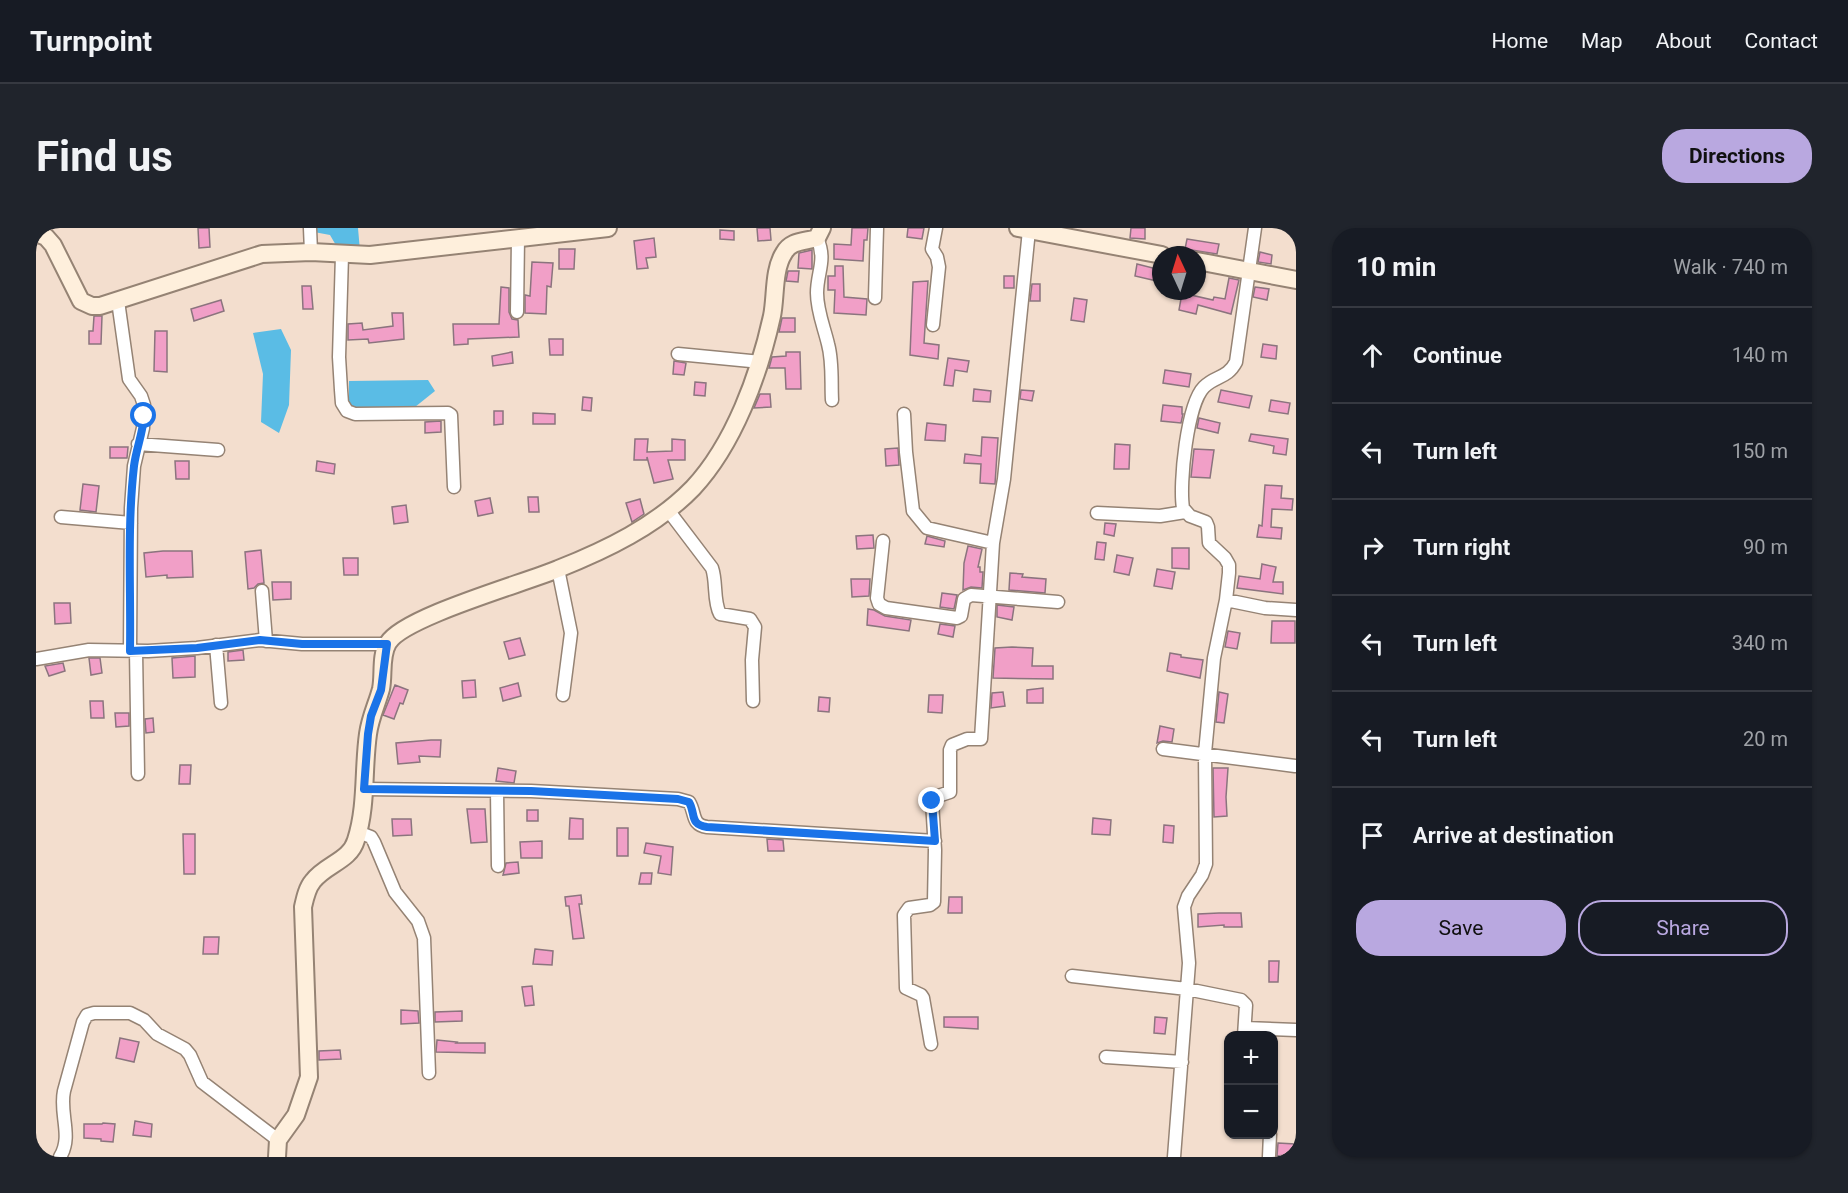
<!DOCTYPE html>
<meta charset="utf-8">
<style>
:root{--surface:#171b24;--page:#20242c;--text:#f1f3f6;--muted:#9ea1a6;--line:#363941;--accent:#b9a8e0}
body{margin:0;font-family:Roboto,sans-serif;background:var(--page);color:var(--text)}
.controls{position:absolute;right:18px;bottom:18px;display:grid;overflow:hidden;border-radius:12px;box-shadow:0 2px 4px #0004}
.controls button{width:54px;height:54px;display:grid;place-items:center;padding:0;border:0;border-bottom:2px solid var(--line);background:var(--surface);color:var(--text);font:30px sans-serif}
.compass{position:absolute;left:1116px;top:18px;width:54px;height:54px;border-radius:50%;background:var(--surface);box-shadow:0 2px 4px #0004;rotate:356deg}
.stop{position:absolute;width:18px;height:18px;margin:-14px;border:4px solid #1a73e8;border-radius:50%;background:#fff}
.stop.end{background:#1a73e8;border-color:#fff;box-shadow:0 2px 6px #0008}
.list{margin:0;padding:0;list-style:none}
h2{display:flex;justify-content:space-between;align-items:center;height:78px;margin:0;padding:0 24px;font-size:26px}
h2 small{font-size:20px;font-weight:400;color:var(--muted)}
.list li{display:grid;grid-template-columns:39px 1fr auto;gap:18px;align-items:center;box-sizing:border-box;height:96px;padding:0 24px;border-top:2px solid var(--line)}
.list b{display:block;font-size:22px;white-space:nowrap}
.list em{font-size:20px;font-style:normal;color:var(--muted)}
.actions{display:flex;gap:12px;padding:18px 24px}
.actions a{flex:1;padding:14px 0;border:2px solid var(--accent);border-radius:24px;text-align:center;font-size:21px;color:var(--accent)}
.actions .main{background:var(--accent);color:#111}
.icon{flex:none;width:33px;height:33px;fill:none;stroke:currentColor;stroke-width:2;stroke-linecap:round;stroke-linejoin:round}
.map{position:relative;flex:none;width:1260px;height:929px;overflow:hidden;border-radius:24px}
header{display:flex;align-items:center;gap:36px;box-sizing:border-box;height:84px;padding:0 30px;background:var(--surface);border-bottom:2px solid var(--line)}
header strong{font-size:28px}
nav{display:flex;gap:33px;margin-inline-start:auto;font-size:21px}
.intro{display:flex;align-items:center;justify-content:space-between;box-sizing:border-box;height:144px;padding:0 36px}
h1{margin:0;font-size:42px}
.button{padding:15px 27px;border-radius:24px;background:var(--accent);color:#111;font-size:21px;font-weight:700}
main{display:flex;gap:36px;padding:0 36px}
aside{flex:1;background:var(--surface);border-radius:24px;box-shadow:0 2px 4px #0004}
.map>svg:first-child{display:block}
</style>
<header>
<strong>Turnpoint</strong>
<nav><a>Home</a><a>Map</a><a>About</a><a>Contact</a></nav>
</header>
<div class="intro"><h1>Find us</h1><a class="button">Directions</a></div>
<main>
<div class="map">
<svg width="1260" height="929" viewBox="0 0 1260 929">
<rect width="100%" height="100%" fill="#f3dece"/>
<!-- water -->
<path fill="#5abce5" d="M278 0H322L324 23 301 19 294 7 278 4Z
M245 101 255 122 253 177 243 205 225 194 227 146 217 105Z
M392 152 399 163 374 183 333 184 313 178V153Z"/>
<!-- building -->
<path fill="#f19fc7" stroke="#8b747e" stroke-width="1.5" d="M162 0H173L174 19 163 20Z
M721 0H734L735 12 722 13Z
M816 0H832L831 12H828L827 33 798 31V16L815 17Z
M872 0H888L886 11 871 9Z
M1095 0H1109V11L1094 10Z
M684 2 698 3V12L684 11Z
M618 10 620 29 610 30 612 40 601 41 598 13Z
M1151 11 1183 16 1181 26 1149 21Z
M523 21H539L538 41H523Z
M776 22V41L762 40 763 25Z
M1224 24 1236 27 1235 36 1222 34Z
M496 34 517 35 515 59 511 58 510 86 489 85V67L494 68Z
M1101 36 1125 42V54L1099 48Z
M799 38H807L808 69 831 71 830 87 798 85 799 62H792V48H799Z
M752 43H763L762 54 750 53Z
M968 48H978V60H968Z
M1193 50 1203 52 1195 86 1162 77 1160 86 1143 82 1146 65 1177 72 1178 69 1189 71Z
M892 53 888 115 903 117 902 131 874 127 877 54Z
M996 56H1004V73H994Z
M266 58H275L277 81H267Z
M465 59 473 60V84L476 91 482 92 483 109 432 111V116L418 117 417 96H463Z
M1219 59 1233 61 1231 72 1217 69Z
M1038 70 1051 72 1048 94 1035 92Z
M185 72 188 83 158 93 155 81Z
M356 85H367L368 111 333 115 332 111 312 112V96L326 95 327 102 357 98Z
M58 88H66L65 116H53V103H57Z
M746 90H759V104H743Z
M119 103H131V144L118 143Z
M513 111H527V127H514Z
M1227 116 1241 118 1240 131 1225 129Z
M476 124 477 135 457 138 456 128Z
M750 124H764L765 161H750L749 140H733L736 129 750 128Z
M912 130 933 133 931 144 919 142 917 158 908 157Z
M638 133 650 135 648 147 637 146Z
M1129 142 1155 146 1153 159 1127 155Z
M659 154 670 155 669 168 658 167Z
M938 161 955 163 954 174 937 173Z
M985 162 998 163 996 173 984 171Z
M1185 162 1216 168 1213 180 1182 174Z
M724 166H734L735 179 718 180Z
M547 169 556 170 555 183 546 182Z
M1235 172 1254 175 1252 186 1233 183Z
M1127 177 1146 179V186H1147L1145 195 1125 193Z
M458 183H467V196L458 197Z
M497 185 519 186V196H497Z
M1163 190 1184 195 1182 205 1161 200Z
M405 193V204L389 205V194Z
M891 195 910 197 909 213 889 212Z
M1215 206 1252 211 1250 227 1237 225 1238 218 1213 213Z
M946 209 962 210 959 256 944 255 945 236 928 235 929 226 945 228Z
M599 211H612L611 224 636 223V211L649 212V232H632L637 251 618 255 611 229V232H598Z
M1079 216 1094 217 1093 241H1078Z
M74 219H92L91 230H74Z
M862 220 863 237 850 238 849 221Z
M1158 221 1178 222 1174 250 1155 249Z
M139 233H153V251H140Z
M281 233 299 236 298 246 280 243Z
M47 256 63 258 60 284 44 282Z
M1229 257 1246 258 1245 270 1257 271 1256 282 1236 281 1235 299 1246 300 1245 311 1221 309 1223 297 1226 298Z
M492 269H502L503 284H493Z
M454 270 457 285 442 288 439 273Z
M604 271 608 286 596 294 590 275Z
M370 277 372 294 358 296 356 279Z
M1069 295 1080 296 1078 308 1068 306Z
M837 307 838 320 821 321 820 308Z
M891 308 909 313 908 319 889 316Z
M1061 314 1070 315 1068 332 1059 331Z
M932 318 946 321 942 339H944V344H947L946 360 935 359 927 362 928 335Z
M1136 320H1153V341L1136 340Z
M225 322 228 355 222 356 218 360 212 361 209 324Z
M127 323H156L157 349 131 350V347L110 349 108 325Z
M1081 327 1097 330 1093 347 1078 344Z
M307 330H322V347H308Z
M1226 336 1240 339 1237 354H1247V366L1201 360 1203 348 1224 351Z
M1121 341 1139 344 1136 361 1118 358Z
M974 345 987 346 986 349 1010 351 1009 365 973 362Z
M815 351H834L833 368 816 369Z
M236 354H255V371L237 372Z
M906 365 921 367 918 381 904 379Z
M18 375H34L35 395 19 396Z
M961 377 978 379 976 392 961 389Z
M832 381 838 382 849 388 875 392 873 403 831 397Z
M1236 393H1259V415H1235Z
M904 396 919 398 917 409 902 406Z
M1192 403 1204 405 1201 421 1189 419Z
M484 410 489 427 473 431 468 414Z
M976 419 997 420 996 438H1017V451L957 450 959 420Z
M207 422 208 432 192 433V424Z
M1134 425 1145 427V429L1167 432 1164 450 1131 443Z
M159 428V449L137 450 136 430Z
M53 430H64L66 445 55 447Z
M27 435 29 443 13 448 9 438Z
M439 452 440 469 427 470 426 453Z
M482 455 485 468 467 473 464 460Z
M359 457 372 462 367 476 364 475 358 491 347 487Z
M1007 460V475H991V462Z
M967 464 969 478 955 480 956 465Z
M1183 464 1192 466 1188 495 1180 494Z
M893 467H907L906 485 892 484Z
M783 469 794 470 793 484 782 483Z
M54 473H67L68 490H55Z
M79 485H93V498L80 499Z
M117 490 118 504 110 505 109 491Z
M1124 498 1138 501 1136 514 1127 513 1121 515Z
M395 512H405L404 529 383 528 384 534 362 536 360 515Z
M144 537H155L154 556H143Z
M462 540 480 543 478 555 460 553Z
M1177 540H1192L1190 569 1191 588 1178 589Z
M431 581H449L451 614 435 615Z
M491 582H502V593H491Z
M534 590 547 591V611H533Z
M1057 590 1075 592 1074 607 1056 606Z
M356 591H375L376 607 357 608Z
M1128 597 1138 598 1137 615 1127 614Z
M581 600H592V628H581Z
M147 606H159V646H148Z
M731 611 747 612 748 623H732Z
M506 613V630H485L484 614Z
M610 615 637 619 635 647 622 645 625 628 608 625Z
M482 634 483 645 467 647 470 635Z
M605 645H616L615 656H603Z
M545 667 546 676H543L548 710 537 711 533 678H530L529 669Z
M913 669H926V685H912Z
M1183 685H1205L1206 699H1188V697L1162 699V686Z
M168 709H183L182 726H167Z
M499 721 517 723 516 737 497 736Z
M1233 733H1243L1242 754H1233Z
M496 758 498 777 489 778 486 759Z
M365 782 382 783 383 795 365 796Z
M426 783V793L399 794V784Z
M908 789H942V801L908 799Z
M1119 789 1131 790 1129 806 1118 805Z
M84 810 103 814 98 834 80 830Z
M401 812 421 814 420 815H449V825L400 824Z
M304 822 305 831 283 832V823Z
M99 893 116 896 115 909 97 907Z
M67 895 79 896 77 914 65 913V911L48 910V896H66Z
M1242 915 1259 916V926L1241 928Z"/>
<g fill="none" stroke-linecap="round" stroke-linejoin="round">
<!-- street casing -->
<g stroke="#958374" stroke-width="15">
<path id="street" d="M274 0 275 24
M781 10C791 32 781 44 781 65 781 83 788 99 792 116 797 134 795 154 796 172
M306 27 303 129 305 162 306 175 311 183 319 186 412 185 415 187 418 259
M839 70 841 0
M82 73 93 151 105 168 108 177 107 200 98 238 95 280 94 423
M481 84 482 10
M897 97 903 39 901 29 896 21 900 0
M642 126 725 134
M868 186 870 224 877 283 891 300 957 315
M102 216 182 222
M632 282 676 340C681 354 677 373 684 386L714 391 719 399 716 432 717 473
M1061 285 1124 288 1149 284
M25 289 95 295
M847 313 841 370 843 376 850 380 921 390 925 388 928 371 935 367 1022 374
M522 341 535 405 527 467
M226 363 230 413
M1190 372 1229 380 1260 382
M180 417 185 475
M100 423 102 546
M0 431 53 422 112 423 161 420 224 412 266 416H351
M1127 521 1259 538
M328 561 495 563 642 571 653 574C660 585 655 597 671 599L899 613
M461 563 462 638
M322 604 335 609 338 614 359 664 382 693 388 710 393 845
M1036 748 1151 761 1205 772 1210 777 1208 808
M1209 800 1260 802
M895 816 887 770 885 767 870 760 868 687 873 680 894 677 898 674 899 622 896 573 899 569 914 564V522L916 517 931 511H945L957 315 968 251 993 2
M1070 829 1146 834
M24 929C37 908 23 886 28 863L47 794 51 787 58 785H94L108 792 121 806 149 821 154 827 166 854 242 912
M1138 929 1153 735 1148 679 1152 668 1166 647 1170 636 1169 525 1178 430 1190 372 1193 345V337L1189 330 1173 315 1172 299 1170 294 1154 288 1147 280C1143 256 1151 176 1168 159 1180 147 1191 151 1200 134L1219 0
M1233 929 1234 906"/>
</g>
<!-- secondary casing -->
<g stroke="#958374" stroke-width="20">
<path id="secondary" d="M982 0 1126 27
M0 5 10 9 17 17 45 73 56 78H64L226 26 275 24 334 27 572 0
M1161 33 1260 52
M241 929 242 912 260 887 273 849 267 679C269 670 271 660 277 653 290 636 314 633 320 612 331 578 327 541 332 506 334 490 341 476 345 461 348 447 344 428 352 415 367 389 489 355 522 341 570 322 620 298 657 260 698 216 723 147 736 88 740 69 737 42 748 25 755 12 769 14 781 10L786 0"/>
</g>
<!-- street -->
<use href="#street" stroke="#fff" stroke-width="12"/>
<!-- secondary -->
<use href="#secondary" stroke="#feefdc" stroke-width="16"/>
</g>
<g fill="none" stroke-linecap="round" stroke-linejoin="round">
<!-- route -->
<path stroke="#1a73e8" stroke-width="8" d="M108 188C107 205 100 221 98 238 91 299 95 361 94 423L161 420 224 412 266 416H351L345 462 335 488 332 506 328 561 495 563 642 571 653 574C660 586 653 596 671 599L899 613 896 573"/>
</g>
</svg>
<div class="controls">
<button>+</button>
<button>−</button>
</div>
<svg class="compass" viewBox="-18 -18 36 36"><path d="M0-13l5 13h-10z" fill="#e53935"/><path d="M0 13l5-13h-10z" fill="#9ea1a6"/></svg>
<div class="stop" style="left:108px;top:188px"></div>
<div class="stop end" style="left:896px;top:573px"></div>
</div>
<aside>
<h2>10 min<small>Walk · 740 m</small></h2>
<ul class="list">
<li><svg class="icon" aria-label="ahead" viewBox="0 0 24 24"><path d="M12 20V5M6 11l6-6 6 6"/></svg><div><b>Continue</b></div><em>140 m</em></li>
<li><svg class="icon" aria-label="left" viewBox="0 0 24 24"><path d="M17 20v-9H6M10 6l-5 5 5 5"/></svg><div><b>Turn left</b></div><em>150 m</em></li>
<li><svg class="icon" aria-label="right" viewBox="0 0 24 24"><path d="M7 20v-9h11M14 6l5 5-5 5"/></svg><div><b>Turn right</b></div><em>90 m</em></li>
<li><svg class="icon" aria-label="left" viewBox="0 0 24 24"><path d="M17 20v-9H6M10 6l-5 5 5 5"/></svg><div><b>Turn left</b></div><em>340 m</em></li>
<li><svg class="icon" aria-label="left" viewBox="0 0 24 24"><path d="M17 20v-9H6M10 6l-5 5 5 5"/></svg><div><b>Turn left</b></div><em>20 m</em></li>
<li><svg class="icon" aria-label="arrive" viewBox="0 0 24 24"><path d="M6 21V4h12l-3 4 3 4H6"/></svg><div><b>Arrive at destination</b></div></li>
</ul>
<div class="actions"><a class="main">Save</a><a>Share</a></div>
</aside>
</main>
